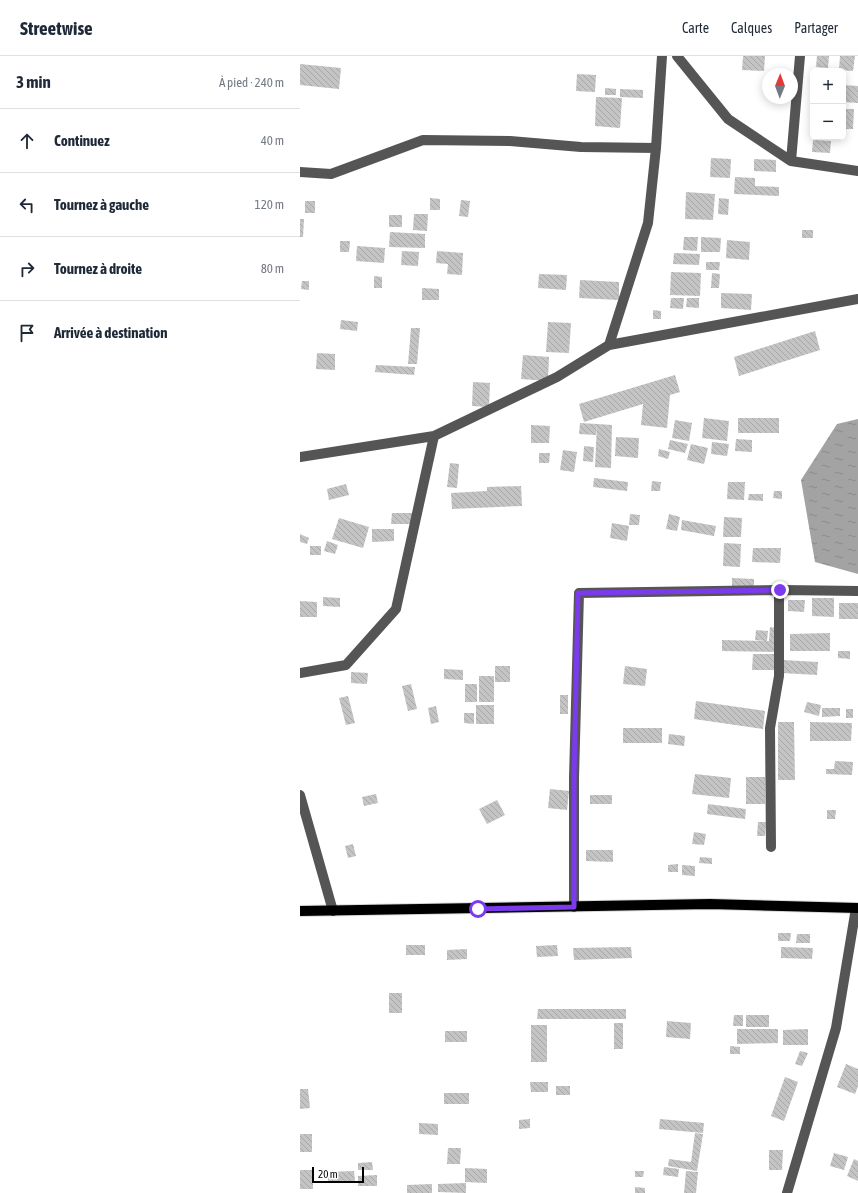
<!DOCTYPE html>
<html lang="fr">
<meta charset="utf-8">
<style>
:root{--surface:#fff;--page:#f2f2f3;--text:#1f2937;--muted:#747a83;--line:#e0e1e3}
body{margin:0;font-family:"Asap Condensed",sans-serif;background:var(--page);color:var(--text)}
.controls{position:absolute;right:12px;top:12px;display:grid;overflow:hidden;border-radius:6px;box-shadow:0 2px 10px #0003}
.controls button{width:36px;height:36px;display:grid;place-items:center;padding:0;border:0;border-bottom:1px solid var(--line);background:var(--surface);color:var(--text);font:20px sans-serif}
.compass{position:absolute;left:462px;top:12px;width:36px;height:36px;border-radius:50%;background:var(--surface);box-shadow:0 2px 10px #0003;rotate:1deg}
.scale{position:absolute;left:12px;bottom:10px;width:52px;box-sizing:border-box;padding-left:4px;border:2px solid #000;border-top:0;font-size:11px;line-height:14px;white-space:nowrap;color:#000;-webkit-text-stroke:3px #fff;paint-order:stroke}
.stop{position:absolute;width:12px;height:12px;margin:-9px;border:3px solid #7c3aed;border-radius:50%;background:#fff}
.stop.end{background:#7c3aed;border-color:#fff;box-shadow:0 1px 4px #0008}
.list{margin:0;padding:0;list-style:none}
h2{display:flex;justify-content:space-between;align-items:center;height:52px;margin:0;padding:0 16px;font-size:17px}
h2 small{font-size:13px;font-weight:400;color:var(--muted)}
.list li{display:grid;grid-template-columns:26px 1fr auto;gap:12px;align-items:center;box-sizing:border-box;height:64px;padding:0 16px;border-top:1px solid var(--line)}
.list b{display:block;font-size:15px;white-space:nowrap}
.list em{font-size:13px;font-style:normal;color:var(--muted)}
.icon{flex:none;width:22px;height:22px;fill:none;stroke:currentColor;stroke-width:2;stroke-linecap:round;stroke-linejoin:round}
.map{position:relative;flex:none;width:558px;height:1137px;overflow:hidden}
header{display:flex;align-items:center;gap:24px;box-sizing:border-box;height:56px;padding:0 20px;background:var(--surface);border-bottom:1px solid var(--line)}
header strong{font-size:19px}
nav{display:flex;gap:22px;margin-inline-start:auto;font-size:14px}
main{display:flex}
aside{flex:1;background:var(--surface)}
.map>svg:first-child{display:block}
</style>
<header>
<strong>Streetwise</strong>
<nav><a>Carte</a><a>Calques</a><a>Partager</a></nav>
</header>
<main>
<aside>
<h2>3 min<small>À pied · 240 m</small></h2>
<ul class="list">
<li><svg class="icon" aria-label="ahead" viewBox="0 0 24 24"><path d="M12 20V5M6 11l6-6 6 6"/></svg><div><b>Continuez</b></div><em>40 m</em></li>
<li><svg class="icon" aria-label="left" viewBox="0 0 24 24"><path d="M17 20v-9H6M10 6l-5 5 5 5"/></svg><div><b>Tournez à gauche</b></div><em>120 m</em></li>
<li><svg class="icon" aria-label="right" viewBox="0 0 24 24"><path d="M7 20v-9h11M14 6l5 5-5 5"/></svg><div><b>Tournez à droite</b></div><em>80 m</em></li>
<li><svg class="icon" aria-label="arrive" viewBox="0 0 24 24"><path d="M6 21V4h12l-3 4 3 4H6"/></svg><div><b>Arrivée à destination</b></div></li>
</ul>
</aside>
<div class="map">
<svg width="558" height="1137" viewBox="0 0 558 1137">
<defs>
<pattern id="water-ripples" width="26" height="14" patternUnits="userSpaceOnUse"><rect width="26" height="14" fill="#a3a3a3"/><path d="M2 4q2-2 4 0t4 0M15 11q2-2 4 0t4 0" fill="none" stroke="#8b8b8b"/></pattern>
<pattern id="building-back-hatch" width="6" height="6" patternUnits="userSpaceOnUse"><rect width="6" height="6" fill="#c4c4c4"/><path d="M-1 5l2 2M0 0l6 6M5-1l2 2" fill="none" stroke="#a7a7a7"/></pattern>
</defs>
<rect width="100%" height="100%" fill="#fff"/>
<!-- water -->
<path fill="url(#water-ripples)" d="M558 363V518L515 506 501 424 537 368Z"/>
<!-- building -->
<path fill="url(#building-back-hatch)" d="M443 0H465L464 15 442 14Z
M517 0H529L528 12 516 11Z
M540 0H555L553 15 539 14Z
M0 8 41 12 39 33 0 29Z
M277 18 296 19 295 36 276 35Z
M543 29 558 30V47L543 46Z
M305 32 316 33V39H305Z
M320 33 343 34V42L320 41Z
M296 41 322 42 320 72 295 70Z
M543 53H554L553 73H543Z
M513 84 531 85 530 97 512 96Z
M411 102 431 103 430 122 410 121Z
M454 103 476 104V116L454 115Z
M435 121 455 122V130L479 131V140L434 138Z
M386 136 415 138 413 164 385 163Z
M130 142 140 143V154H130Z
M419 142 429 143 428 159 418 158Z
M161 144 170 145 168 161 159 160Z
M5 145H15V157H5Z
M114 158H128L127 175 113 174Z
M89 159H102V171H89Z
M0 163H4L3 181H0Z
M502 174H513V182H502Z
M90 176 125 178V192L89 191Z
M384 181H398L397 195 383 194Z
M401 181 421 182 420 196H401Z
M427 184 450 186 449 204 426 202Z
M40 185H50L49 196H40Z
M57 190 85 192 84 207 56 205Z
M102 195 119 196 118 210 101 209Z
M137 195 163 197 162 219 147 218 148 208 136 207Z
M374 197 400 198 399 209 373 208Z
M406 206H420L419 214H406Z
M371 216 401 217 400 240 370 239Z
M412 217 420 218 419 232H411Z
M239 218 267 219 266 234 238 232Z
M74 220 82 221V232H74Z
M280 224 319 226V244L279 242Z
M2 225H9V234L1 233Z
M122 232 139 233V244H122Z
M421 237 452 238 451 254 421 252Z
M371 242H384L383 253 370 252Z
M387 242H399V252L386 251Z
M353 254 361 255V263H353Z
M41 264 58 266 57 275 40 273Z
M248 266 271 267 269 297 246 296Z
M111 272H120L117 308H108Z
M515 275 520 294 439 320 434 301Z
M17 297 35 298V314L16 313Z
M223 299 249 301 248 325 221 323Z
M76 309 115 311 114 319 75 316Z
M375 319 380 336 370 339 367 372 341 369 343 348 284 366 279 348Z
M173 326 190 327 189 351 172 350Z
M404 362 429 365 427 385 402 382Z
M438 362H479V377H438Z
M375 364 392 367 389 385 372 382Z
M280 367 297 368 296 379 279 378Z
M297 368 312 369 311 412 295 411Z
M231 369 250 370 249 387H231Z
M316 381 339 382 338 402 315 400Z
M436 383 452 384V396L435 395Z
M370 384 388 388 385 397 368 393Z
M412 386 429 388 427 400 411 398Z
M391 388 408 392 404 408 387 404Z
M284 390 294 391 293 406 283 405Z
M359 393 370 396 368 403 358 400Z
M263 394 277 396 274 416 260 414Z
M239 397H250L249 407H239Z
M150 407 159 408 157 432 147 431Z
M294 422 328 426 327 435 293 431Z
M352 425 361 426 360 435H351Z
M428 426H445L444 444 427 443Z
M46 428 49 439 29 444 27 433Z
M221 430 222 450 152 453 151 437 187 435V431Z
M474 435H482V443L473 442Z
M449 438H463V445L448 444Z
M92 457H114V468H91Z
M330 458 340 459 339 469H329Z
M369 458 380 461 377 475 366 473Z
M424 461 442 462 441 481H423Z
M39 462 69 471 63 492 32 483Z
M382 464 416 470 414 480 381 474Z
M312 467 329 470 327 485 310 482Z
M72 473H94V485L72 486Z
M0 478 9 482 7 488 0 486Z
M27 485 38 489 35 498 24 495Z
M424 487 441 488 440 511 423 510Z
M10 490H21V499H10Z
M453 492H481L480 507 452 506Z
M432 522 454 523V531H432Z
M23 541 40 542V551L23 550Z
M512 542H534V561L512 560Z
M488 544H505L504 556 488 555Z
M0 545 17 546V561H0Z
M539 547H558V563H539Z
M470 571 477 572 476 596 422 595V584L469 585Z
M456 574 468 575 467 585 455 584Z
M530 577V595H490V578Z
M538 595H550V603L538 602Z
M453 598H474V614H452Z
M483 604 518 606 517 619 482 617Z
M195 610H210V626H195Z
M325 610 347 613 345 630 323 628Z
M144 613 163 614V624L144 623Z
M51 616 68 617 67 628 51 627Z
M179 620H194V646H179Z
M111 628 117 653 108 655 102 630Z
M165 628H177V646H165Z
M260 639H268V658H260Z
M48 640 55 667 46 669 39 642Z
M396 645 465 655 463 673 394 663Z
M507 646 521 649 519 660 504 656Z
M176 649H194V668H176Z
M136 650 139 666 131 668 128 652Z
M522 652H540V660L522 661Z
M546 653H553V662H546Z
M164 657H174V668L164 667Z
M478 666H494L495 724H478Z
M510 666 552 667 551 685H510Z
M323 672H362V687H323Z
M369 678 385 680 384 690 368 688Z
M535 705 553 706 552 719 526 718V713H534Z
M395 718 431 722 429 742 392 738Z
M446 721H465V748H446Z
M250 733 269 735 267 754 248 752Z
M76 738 78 747 64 750 62 741Z
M290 739H312V748H290Z
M197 744 205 759 187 768 179 753Z
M408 748 446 753 445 763 407 758Z
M527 754H536L535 763H527Z
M458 766H466L465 780H457Z
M394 776 406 778 404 789 392 788Z
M53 788 56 800 48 802 45 790Z
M286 794H313V806L286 805Z
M400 801 412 802V808L399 807Z
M378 808V816H368V809Z
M382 809 395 810V820L382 819Z
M478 877H491L490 885H478Z
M497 878H510V887H496Z
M106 889H125V899H106Z
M257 889 258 900 237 901 236 890Z
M331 891 332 902 274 904 273 892Z
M481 891 513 892 512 903 481 902Z
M167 893V903L147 904V894Z
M89 937H102V957H89Z
M238 953H326V963H237Z
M434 959H443V970H433Z
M446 959H469V971H446Z
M367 965 391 967 390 983 366 981Z
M314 967H323V993H314Z
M231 969H247V1006H231Z
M437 973H478V987L437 988Z
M508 973V989H483V974Z
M145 975H167V986H145Z
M430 990 440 991V998H430Z
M500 995 508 997 502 1010 495 1008Z
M546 1008 558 1013V1030L555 1038 537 1031Z
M485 1021 498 1026 484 1065 471 1060Z
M230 1026H248V1036H231Z
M256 1030H270V1039H256Z
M0 1033H8L10 1052 0 1053Z
M144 1037H169V1048H144Z
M230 1063V1072L219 1073V1064Z
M360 1063 404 1067 403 1077 359 1073Z
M119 1067 138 1068V1079L119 1078Z
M395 1077 403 1078 397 1115 368 1110 369 1103 391 1106Z
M0 1078H12V1096H0Z
M148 1092H161L160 1108H147Z
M469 1094H483L482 1114H469Z
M534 1097 548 1101 544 1114 530 1110Z
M554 1103 558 1105V1125L547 1120Z
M72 1106 73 1114H58V1107Z
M364 1111 379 1113 378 1121 363 1119Z
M165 1112 187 1113V1127L165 1126Z
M0 1114H13V1133H0Z
M54 1115 55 1125 28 1126V1116Z
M335 1115H344L343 1121H335Z
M386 1115 398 1116 396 1137H384Z
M77 1119V1130H58V1120Z
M166 1127V1137L138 1136V1128Z
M132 1128V1137H107V1129Z
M335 1131 345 1132V1137H335Z"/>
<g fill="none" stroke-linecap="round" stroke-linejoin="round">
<!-- major casing -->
<g stroke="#dbdbdb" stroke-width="12">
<path id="major" d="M0 855 410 848 558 852"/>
</g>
<!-- minor -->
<path stroke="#555" stroke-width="10" d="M377 0 428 63 491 105 558 115
M491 105 500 0
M0 116 31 118 123 84 210 85 281 91 356 92
M309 289 348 167 356 92 362 0
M0 401 134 380 257 321 309 289 558 243
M0 617 46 609 96 553 134 380
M0 739 33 855
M471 791 470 672 479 620V534
M274 851V722L279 537 483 534 558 535
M487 1137 536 972 556 852"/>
<!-- major -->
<use href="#major" stroke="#000" stroke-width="10"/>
</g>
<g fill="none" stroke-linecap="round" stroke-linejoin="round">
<!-- route -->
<path stroke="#7c3aed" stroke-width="5" d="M178 853 274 851V722L278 537 480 534"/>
</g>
</svg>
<div class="controls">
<button>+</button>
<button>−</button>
</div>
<svg class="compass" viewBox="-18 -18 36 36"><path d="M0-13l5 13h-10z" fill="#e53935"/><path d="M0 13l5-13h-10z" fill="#747a83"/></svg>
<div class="scale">20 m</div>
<div class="stop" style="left:178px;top:853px"></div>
<div class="stop end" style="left:480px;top:534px"></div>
</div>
</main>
